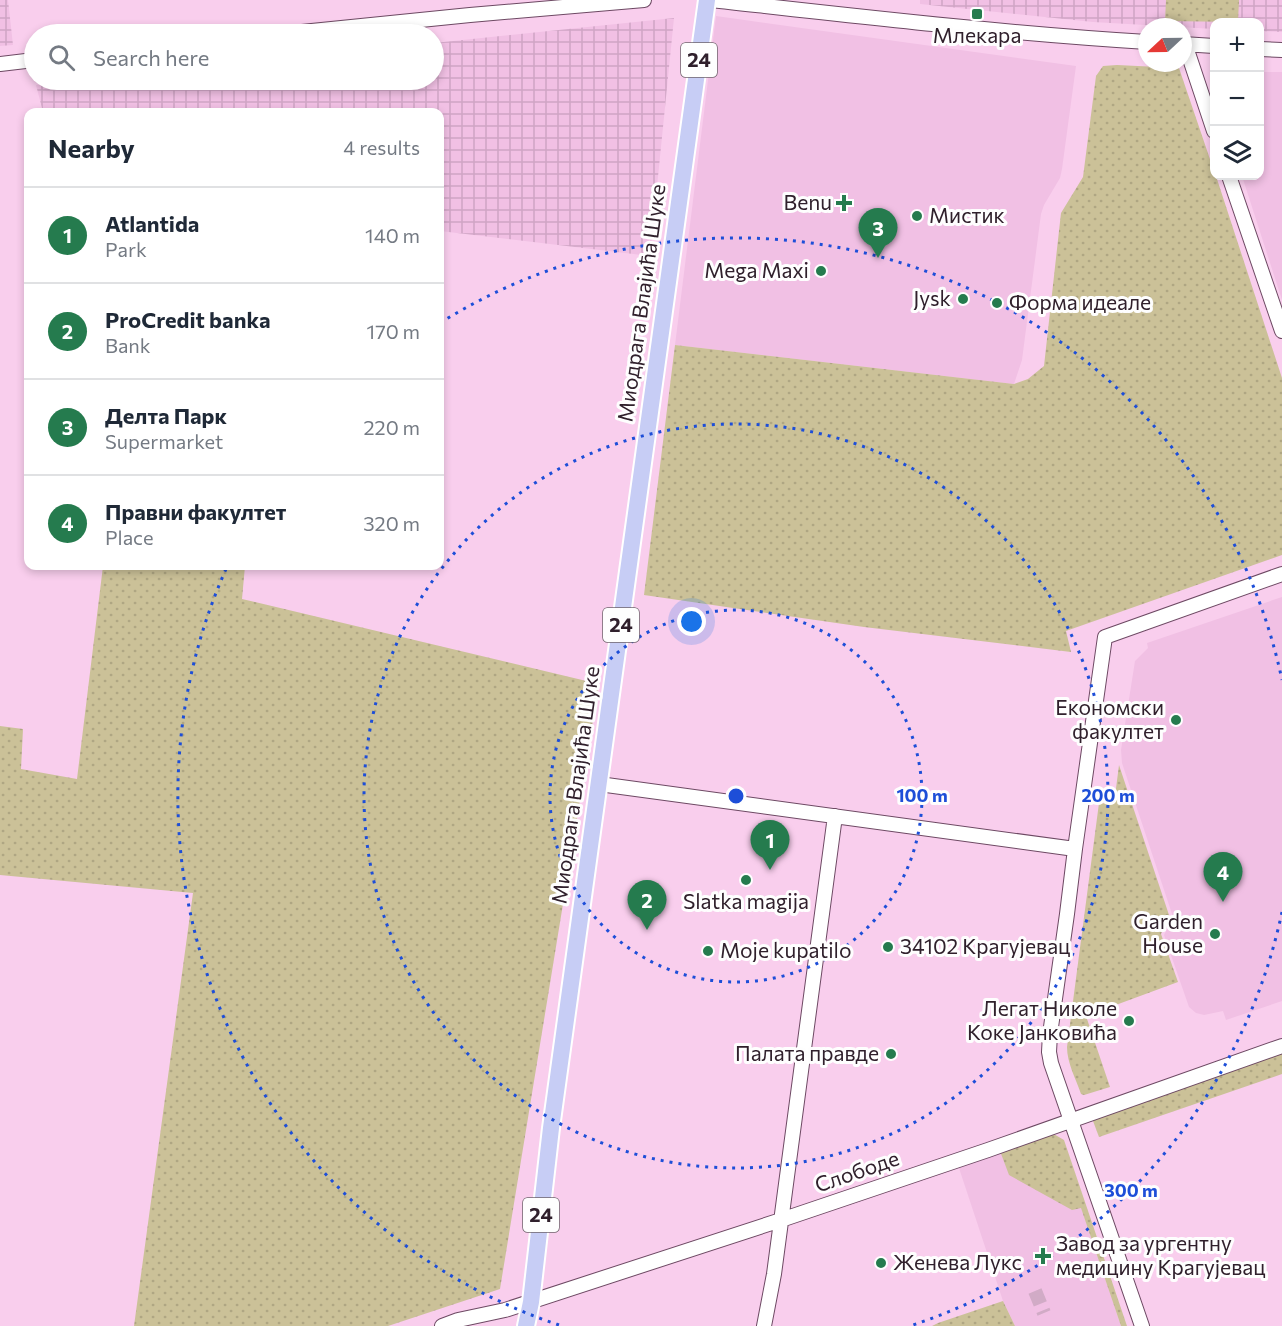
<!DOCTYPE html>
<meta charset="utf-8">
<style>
:root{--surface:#fff;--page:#f6f6f7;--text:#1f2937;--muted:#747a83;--line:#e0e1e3;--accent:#257b4e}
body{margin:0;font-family:Commissioner,sans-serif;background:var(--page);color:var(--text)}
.controls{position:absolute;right:18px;top:18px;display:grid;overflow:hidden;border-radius:12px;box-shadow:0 3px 9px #0003}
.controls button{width:54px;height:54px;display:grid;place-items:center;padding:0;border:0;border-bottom:2px solid var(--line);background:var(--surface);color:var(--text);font:30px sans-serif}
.compass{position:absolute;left:1138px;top:18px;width:54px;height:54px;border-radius:50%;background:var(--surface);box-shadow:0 3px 9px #0003;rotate:248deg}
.you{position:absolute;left:692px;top:622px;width:21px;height:21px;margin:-15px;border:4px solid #fff;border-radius:50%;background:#1a73e8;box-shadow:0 0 0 9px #1a73e833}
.badge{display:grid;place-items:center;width:39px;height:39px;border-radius:50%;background:var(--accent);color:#fff;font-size:20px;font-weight:700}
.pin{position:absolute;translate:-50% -50px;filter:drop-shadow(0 2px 3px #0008)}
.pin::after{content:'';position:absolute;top:32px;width:21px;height:18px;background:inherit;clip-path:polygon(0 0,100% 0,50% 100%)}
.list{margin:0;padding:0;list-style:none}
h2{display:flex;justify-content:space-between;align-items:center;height:78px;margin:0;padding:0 24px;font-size:26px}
h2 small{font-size:20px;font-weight:400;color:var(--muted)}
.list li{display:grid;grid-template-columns:39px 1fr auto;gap:18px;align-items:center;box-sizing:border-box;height:96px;padding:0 24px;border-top:2px solid var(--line)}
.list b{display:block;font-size:22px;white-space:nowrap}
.list p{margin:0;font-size:20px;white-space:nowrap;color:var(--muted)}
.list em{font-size:20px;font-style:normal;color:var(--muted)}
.icon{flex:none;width:33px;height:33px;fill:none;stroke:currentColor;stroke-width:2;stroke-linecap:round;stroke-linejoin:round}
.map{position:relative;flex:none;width:1282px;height:1326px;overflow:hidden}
.search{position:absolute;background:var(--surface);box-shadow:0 3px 9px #0003;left:24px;top:24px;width:420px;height:66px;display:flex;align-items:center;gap:15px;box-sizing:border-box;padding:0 21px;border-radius:33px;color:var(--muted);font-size:22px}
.panel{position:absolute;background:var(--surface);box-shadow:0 3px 9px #0003;left:24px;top:108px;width:420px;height:462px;border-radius:12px}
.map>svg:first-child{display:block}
</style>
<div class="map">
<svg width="1282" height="1326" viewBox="0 0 1282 1326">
<defs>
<pattern id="industrial-grid" width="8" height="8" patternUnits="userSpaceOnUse" patternTransform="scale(1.5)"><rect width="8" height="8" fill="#f1c0e4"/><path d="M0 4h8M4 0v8" fill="none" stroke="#cfa5c4"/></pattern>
<pattern id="grass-dots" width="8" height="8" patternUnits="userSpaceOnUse" patternTransform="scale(1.5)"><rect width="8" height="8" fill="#cbc198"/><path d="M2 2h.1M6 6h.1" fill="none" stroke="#afa683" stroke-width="1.8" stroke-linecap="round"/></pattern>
</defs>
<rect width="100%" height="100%" fill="#f9ceed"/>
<!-- built -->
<path fill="#f1c0e4" d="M716 16 1076 66 1062 169 1060 178 1044 205 1041 214 1022 360 1014 384 675 345Z
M1260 72H1282V300L1242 176H1260Z
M1282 597V1001L1226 1020 1223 1011 1204 1015 1196 1013 1189 1007 1164 935 1173 917 1122 763 1121 750 1135 661 1148 648 1147 643Z
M1000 1151 1081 1207 1121 1326H1015L1003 1301 958 1165Z"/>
<!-- industrial -->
<path fill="url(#industrial-grid)" d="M0 0H8L13 45 0 46Z
M920 0H1282V32L1260 31V22H1214V29L1093 22 920 4Z
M674 18 650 256 440 231V112H43L36 85 91 80H434V43Z"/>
<!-- grass -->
<path fill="url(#grass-dots)" d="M1166 0H1239L1238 22 1165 21Z
M1117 65 1179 68 1214 171V176H1216L1282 378V555L1066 631 1071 652 864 627 644 595 675 345 1014 384 1028 379 1044 366 1061 213 1083 177 1096 76 1103 66Z
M103 566H245L242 599 599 684 500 1289 388 1326H134L193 893 0 875V726L23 729 21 769 77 779Z
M1119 765 1169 915 1161 934 1178 982 1086 1016 1110 1087 1084 1095 1081 1094C1076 1079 1067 1063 1067 1047L1099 803 1114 804Z
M1282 1046V1074L1099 1137 1090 1113Z
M1052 1133 1064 1140 1127 1326H1121L1081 1208 1072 1210 1009 1175 1000 1151Z
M1003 1301 1015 1326H932L938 1323Z"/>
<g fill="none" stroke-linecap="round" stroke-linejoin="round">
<!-- minor-tunnel -->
<path stroke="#d1abc6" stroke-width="14" stroke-dasharray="14 7" stroke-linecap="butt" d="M1035 1291 1044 1313"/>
<!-- minor casing -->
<g stroke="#6d4963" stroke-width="16">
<path id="minor" d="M711 0C856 16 1001 33 1147 42
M282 34 470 15 644 0
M1183 44 1214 46
M1185 44 1214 131
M1260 49 1282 50
M0 64 34 60
M1229 176 1282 331
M599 784 1075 849 1067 914 1050 1034 1049 1052 1051 1063 1142 1326
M1075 849 1105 637 1282 574
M442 1326 458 1320 505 1310 781 1220 988 1150 1282 1046
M764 1326 774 1274 835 816"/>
</g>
<!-- major casing -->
<g stroke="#fff" stroke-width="20">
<path id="major" d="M526 1326 531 1302 551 1128 707 0"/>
</g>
<!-- minor -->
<use href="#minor" stroke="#fff" stroke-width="14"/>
<!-- major -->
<use href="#major" stroke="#c7cdf5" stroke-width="16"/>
</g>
<!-- distance rings -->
<g fill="none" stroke="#1d4ed8" stroke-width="3" stroke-dasharray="3 6">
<circle cx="736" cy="796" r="186"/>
<circle cx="736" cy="796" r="372"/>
<path d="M1282 912A558 558 0 0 1 913 1325M559 1325A558 558 0 0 1 226 569M440 323A558 558 0 0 1 1282 680"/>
</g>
<!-- markers -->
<g fill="#257b4e" stroke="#fefefe" stroke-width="2">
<rect x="971" y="8" width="12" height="12" rx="3"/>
<path d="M841 194h6v6h6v6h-6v6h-6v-6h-6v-6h6z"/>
<circle cx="917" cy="216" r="6"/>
<circle cx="821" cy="271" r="6"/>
<circle cx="963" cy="299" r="6"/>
<circle cx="997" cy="303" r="6"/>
<circle cx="1176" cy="720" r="6"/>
<circle cx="746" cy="880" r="6"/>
<circle cx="1215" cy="934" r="6"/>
<circle cx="888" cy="947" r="6"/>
<circle cx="708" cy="951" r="6"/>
<circle cx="1129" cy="1021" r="6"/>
<circle cx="891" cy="1054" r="6"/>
<path d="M1040 1247h6v6h6v6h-6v6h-6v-6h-6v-6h6z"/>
<circle cx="881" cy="1263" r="6"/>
</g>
<g text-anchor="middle" stroke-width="6" stroke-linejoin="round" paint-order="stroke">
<!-- shield labels -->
<g fill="#fefefe" stroke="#6e636b" stroke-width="1.5">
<rect x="681" y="43" width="36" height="34" rx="4.5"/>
<rect x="603" y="608" width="36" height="34" rx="4.5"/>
<rect x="523" y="1198" width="36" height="34" rx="4.5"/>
</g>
<g font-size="20" font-weight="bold" fill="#30202c">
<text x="699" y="67">24</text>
<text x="621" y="632">24</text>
<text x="541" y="1222">24</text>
</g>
<!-- poi labels -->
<g font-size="21" fill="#30202c" stroke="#fefefe" text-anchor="end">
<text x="977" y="43" text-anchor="middle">Млекара</text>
<text x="832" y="210">Benu</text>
<text x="929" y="223" text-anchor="start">Мистик</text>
<text x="809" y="278">Mega Maxi</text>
<text x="951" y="306">Jysk</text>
<text x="1009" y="310" text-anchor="start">Форма идеале</text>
<text x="1164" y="715">Економски<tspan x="1164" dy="24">факултет</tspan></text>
<text x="746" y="909" text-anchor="middle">Slatka magija</text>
<text x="1203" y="929">Garden<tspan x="1203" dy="24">House</tspan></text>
<text x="900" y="954" text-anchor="start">34102 Крагујевац</text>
<text x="720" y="958" text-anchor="start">Moje kupatilo</text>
<text x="1117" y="1016">Легат Николе<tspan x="1117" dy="24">Коке Јанковића</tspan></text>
<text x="879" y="1061">Палата правде</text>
<text x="1056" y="1251" text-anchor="start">Завод за ургентну<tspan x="1056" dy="24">медицину Крагујевац</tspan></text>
<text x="893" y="1270" text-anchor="start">Женева Лукс</text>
</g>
<!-- street labels -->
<g font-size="21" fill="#30202c" stroke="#fefefe">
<text transform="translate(642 303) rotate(-82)" y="7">Миодрага Влајића Шуке</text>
<text transform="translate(576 785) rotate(-82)" y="7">Миодрага Влајића Шуке</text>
<text transform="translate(857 1172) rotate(-19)" y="7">Слободе</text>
</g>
</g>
<circle cx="736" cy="796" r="9" fill="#1d4ed8" stroke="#fefefe" stroke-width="3"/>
<g font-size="18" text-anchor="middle" font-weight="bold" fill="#1d4ed8" stroke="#fefefe" stroke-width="6" stroke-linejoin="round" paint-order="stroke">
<text x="922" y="802">100 m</text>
<text x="1108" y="802">200 m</text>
<text x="1131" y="1197">300 m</text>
</g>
</svg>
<div class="controls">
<button>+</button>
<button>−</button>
<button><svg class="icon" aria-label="layers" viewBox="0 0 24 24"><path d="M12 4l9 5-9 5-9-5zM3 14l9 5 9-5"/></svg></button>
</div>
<svg class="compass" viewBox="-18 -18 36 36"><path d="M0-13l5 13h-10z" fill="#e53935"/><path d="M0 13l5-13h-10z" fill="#747a83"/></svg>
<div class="you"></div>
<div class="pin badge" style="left:770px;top:870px">1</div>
<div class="pin badge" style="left:647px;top:930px">2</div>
<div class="pin badge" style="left:878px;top:258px">3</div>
<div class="pin badge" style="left:1223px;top:902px">4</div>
<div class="search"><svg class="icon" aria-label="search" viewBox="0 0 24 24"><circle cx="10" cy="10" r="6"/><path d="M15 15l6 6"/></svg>Search here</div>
<section class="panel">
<h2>Nearby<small>4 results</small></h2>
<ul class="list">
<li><span class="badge">1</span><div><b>Atlantida</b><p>Park</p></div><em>140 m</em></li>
<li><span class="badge">2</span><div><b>ProCredit banka</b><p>Bank</p></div><em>170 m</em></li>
<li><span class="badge">3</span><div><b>Делта Парк</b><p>Supermarket</p></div><em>220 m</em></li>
<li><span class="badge">4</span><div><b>Правни факултет</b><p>Place</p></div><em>320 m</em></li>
</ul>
</section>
</div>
